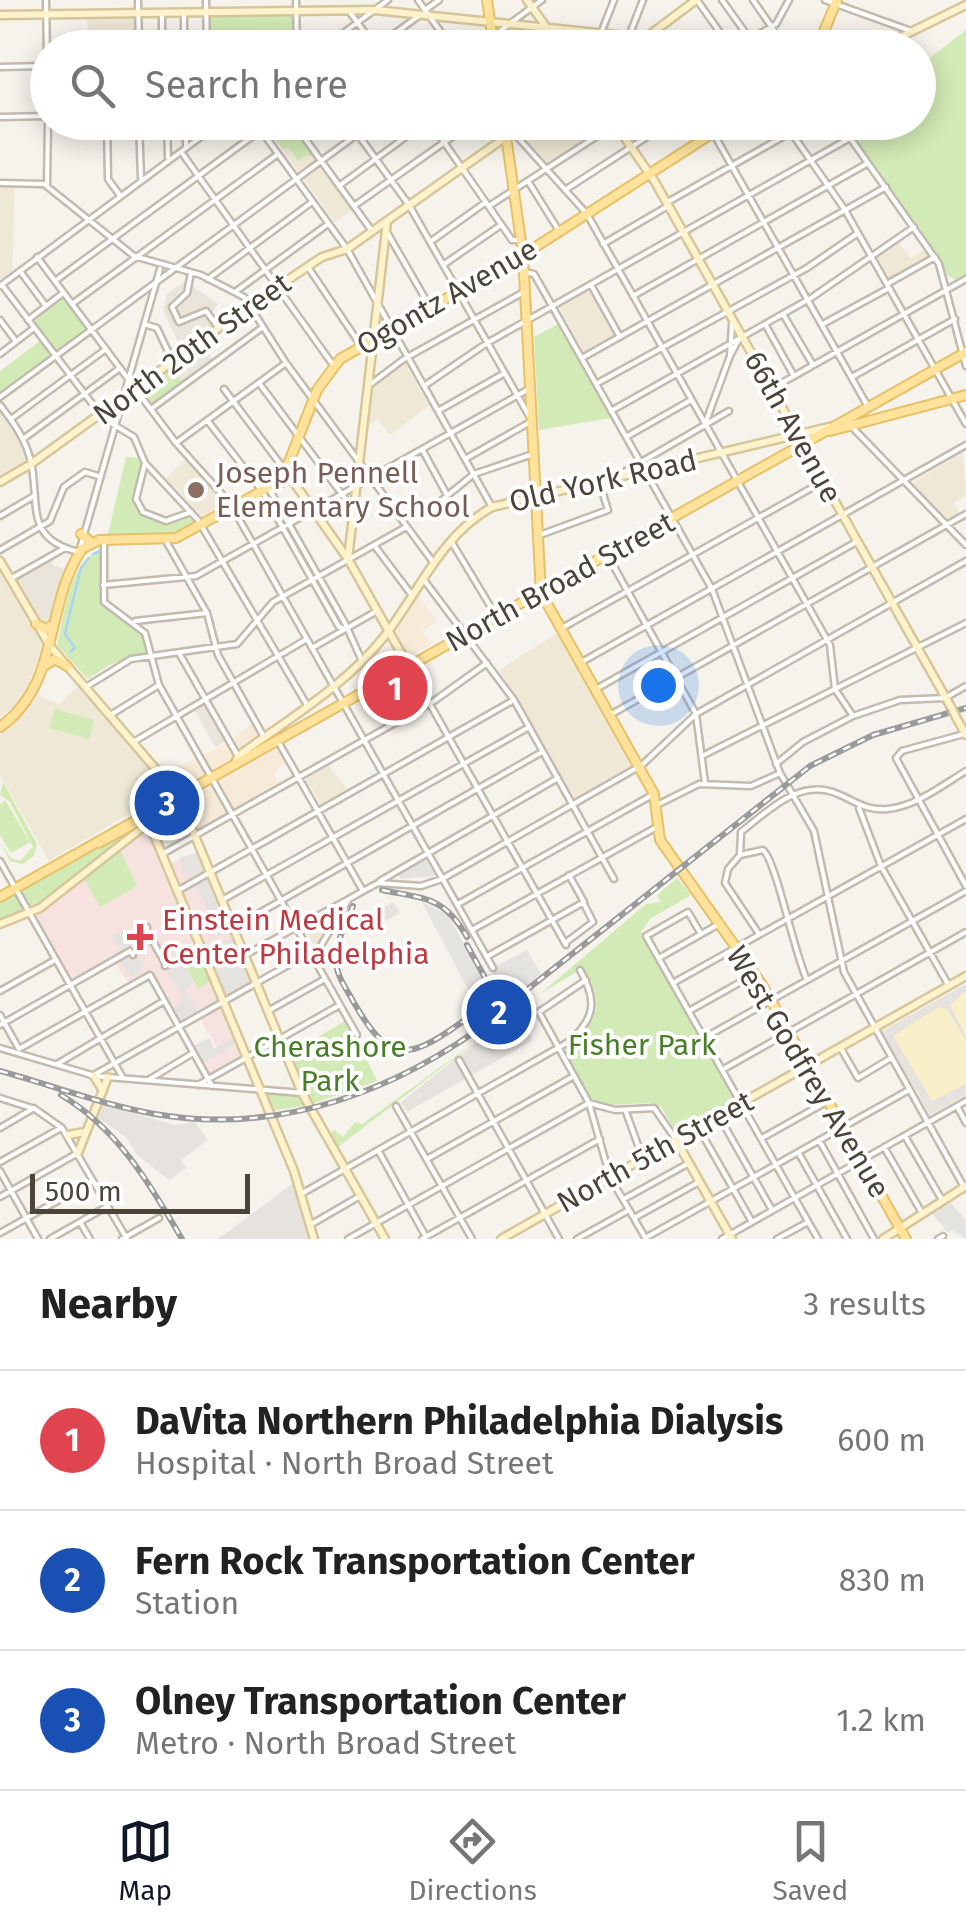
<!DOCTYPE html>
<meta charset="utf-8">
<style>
:root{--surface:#fff;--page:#f6f6f6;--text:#222;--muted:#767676;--line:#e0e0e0;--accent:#111827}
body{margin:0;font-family:"Fira Sans",sans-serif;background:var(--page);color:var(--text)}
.scale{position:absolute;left:30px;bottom:25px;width:220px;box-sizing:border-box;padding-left:10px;border:5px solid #4b4439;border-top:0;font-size:28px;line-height:35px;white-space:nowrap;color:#4b4439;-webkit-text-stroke:8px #fff;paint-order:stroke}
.you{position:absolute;left:658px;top:685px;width:35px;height:35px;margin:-25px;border:8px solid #fff;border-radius:50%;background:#1a73e8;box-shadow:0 0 0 15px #1a73e833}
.badge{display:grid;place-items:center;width:65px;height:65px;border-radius:50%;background:var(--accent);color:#fff;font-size:32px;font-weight:700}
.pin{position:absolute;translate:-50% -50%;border:5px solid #fff;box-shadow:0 2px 10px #0006}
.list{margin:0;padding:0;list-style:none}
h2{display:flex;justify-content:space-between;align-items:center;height:130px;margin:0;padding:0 40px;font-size:42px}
h2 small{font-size:32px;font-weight:400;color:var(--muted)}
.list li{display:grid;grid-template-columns:65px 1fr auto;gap:30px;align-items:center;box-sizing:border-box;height:140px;padding:0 40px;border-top:2px solid var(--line)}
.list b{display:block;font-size:38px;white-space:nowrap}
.list p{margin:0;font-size:32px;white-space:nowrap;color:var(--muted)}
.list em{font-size:32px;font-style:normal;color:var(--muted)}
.icon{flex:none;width:55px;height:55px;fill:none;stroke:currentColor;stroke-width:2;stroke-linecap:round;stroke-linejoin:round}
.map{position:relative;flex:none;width:966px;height:1239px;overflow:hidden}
.search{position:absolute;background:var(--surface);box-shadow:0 5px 25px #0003;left:30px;right:30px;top:30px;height:110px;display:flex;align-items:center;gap:25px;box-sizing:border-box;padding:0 35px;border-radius:55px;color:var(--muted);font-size:38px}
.sheet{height:550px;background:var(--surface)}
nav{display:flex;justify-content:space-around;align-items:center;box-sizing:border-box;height:140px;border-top:2px solid var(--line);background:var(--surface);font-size:28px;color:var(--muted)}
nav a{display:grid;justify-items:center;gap:5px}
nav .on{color:var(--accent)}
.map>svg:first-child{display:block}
</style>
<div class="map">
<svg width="966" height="1239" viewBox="0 0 966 1239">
<rect width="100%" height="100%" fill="#f6f3ec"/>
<!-- residential -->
<path fill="#eae5da" d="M185 281 218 304 208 317 215 328 199 340 213 360 183 382 172 366 178 361 170 348 178 342 163 310 167 294Z
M50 559 54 566 67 570 49 626 41 624 16 578Z
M204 701 227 741 215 747 193 707Z"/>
<!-- commercial -->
<path fill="#f7ead8" d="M417 593 437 622 422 631 432 644 409 657 394 631Z
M253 723 288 763 273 772 279 785 197 831 173 780V770L227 743Z"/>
<!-- industrial -->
<path fill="#e6e2dd" d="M966 984V1095L930 1115 882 1031Z
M528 1001 534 1012 522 1020 533 1040 407 1112 401 1102Z
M103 1104 174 1125 195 1122 208 1140 181 1160 186 1168 169 1180 136 1154 126 1137 98 1118Z
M295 1182 311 1239H218Z"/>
<!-- education -->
<path fill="#efe8d6" d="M134 16 135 47H88L87 17Z
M534 122 575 123 588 136 548 163 520 132Z
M277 123H291L354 209 335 222 267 129Z
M0 184H15L12 277 0 286Z
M898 242 911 258 926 248 931 256 890 279 877 257Z
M590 290 615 335 584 352 559 307Z
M404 362 429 406 390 435 378 419 366 427 372 386Z
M0 410 21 441 27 462 0 478Z
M963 452 966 495 954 503 960 513 948 519 912 483Z
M187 458 226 503 202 516 166 478Z
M0 571 44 645 22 700 0 717Z
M559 632 635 766 575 799 499 670Z
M78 687 168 791 49 861 0 775V735L39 696 59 704Z
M328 765 348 790 321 805 305 777Z
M340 906 332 928 314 945 302 926Z"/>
<!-- medical -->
<path fill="#f6e3e0" d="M148 829 164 866 199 852 252 981 220 1001 244 1056 210 1075 200 1057 217 1047 197 1014 180 1023 152 971 128 983 113 959 71 981 34 915Z"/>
<!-- green -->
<path fill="#d2eab5" d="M292 16 293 47H211V17Z
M966 30V275L956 280 947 275 941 260 844 123 918 122 919 66Z
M280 122 289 123 316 158 307 155 298 161 288 147 283 149 269 130Z
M63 297 87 329 0 394V371L44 338 31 320Z
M558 324 611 418 539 430 534 337Z
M172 366 183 382 153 404 145 394 155 386 152 381Z
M126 457 142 458 134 503 144 517 168 523 187 517 196 523 167 536 108 534Z
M102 549 101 605 141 631 148 652 109 665 88 679 57 645C65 615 69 559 102 549Z
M55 709 94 720 89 739 49 728Z
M3 782 37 844 34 856 23 864 10 861 0 842 11 858 20 861 33 847 10 802 0 795Z
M5 800 30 842 11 853 0 835V804Z
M126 833 43 903 29 907 20 892Z
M120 850 137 886 100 907 84 879Z
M677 878 691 895 650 919 641 932 736 1101 678 1135 661 1107 651 1103 608 1105 591 1099 564 1049C598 1021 607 1007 583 968L540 994 646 904 661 902 657 895Z
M15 894 24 910 0 920V903Z
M199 953 211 981 195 990 197 986 183 962Z
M347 1020 377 1081 312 1104 290 1053Z
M482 1037 338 1147 331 1135 334 1130 343 1137 355 1122 362 1124Z
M264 1093 300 1095 306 1106 270 1111Z"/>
<!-- sand -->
<path fill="#f9efc9" d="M966 991V1036L950 1005Z
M939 1007 948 1010 966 1041V1084L932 1101 893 1036Z"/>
<!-- parking -->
<path fill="#e5e3e0" d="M199 852 207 871 191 879 187 872 183 874 179 858Z
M425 858 436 876 401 879 398 873Z
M209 878 231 931 218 936 196 884Z
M393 902 400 913 364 933 357 922Z
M422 902 447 914 486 982 488 995 477 1007Z
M122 930 145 967 131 979 120 960 125 956 111 937Z
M233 937 252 981 225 996 205 948Z
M527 950 541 974 508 1000 490 969Z
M183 962 194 984 185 990 199 1013 180 1023 172 1008 181 1002V993L167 971Z
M235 1037 238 1043 203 1063 193 1046 210 1038 214 1049Z
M951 1203 966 1221V1239L952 1230 948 1233 932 1213Z"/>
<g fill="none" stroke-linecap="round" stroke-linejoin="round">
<!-- stream -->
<path stroke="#a9d4f2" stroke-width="2.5" d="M93 554 101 551
M70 652 75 648 65 634 67 625 81 568 89 558"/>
<!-- street casing -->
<g stroke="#c2bbae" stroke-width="9">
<path id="street" d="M46 0 48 114
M138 0 139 48
M206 0 207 48
M296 0 297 48
M418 0 452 48
M697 0 731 48
M722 0 750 39
M753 0 786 48
M825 0 911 31
M425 10 439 0
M349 11 376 48
M184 12V48
M162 13V48
M601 33 614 0
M629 36 643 0
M323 48 388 0
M375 48 420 15
M418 48 440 31
M477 48 542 0
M532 48 551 34
M736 48 776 24 789 0
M0 67 45 66
M0 117 48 116
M107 122 108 179 119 194
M139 122 141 178
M167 122 168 158
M186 122V147
M255 122 347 249 492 507
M293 122 372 231
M349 122 409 205 532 421 465 459
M430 122 512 240H521
M578 122 593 139
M707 122 867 405
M784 122 845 210 966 424
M839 122 939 264 966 366
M513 132 587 214 830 645 835 689 853 716
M303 136 322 122
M182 153 333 365
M528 181 559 231
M0 183 44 184 134 256 201 275 244 297 286 363 433 562
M47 185 48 122
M339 186 426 122
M565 190 670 122
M666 203 809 122
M354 206 473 122
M489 206 619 122
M388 234 430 307
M430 242 486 202
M603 244 668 206
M37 257 176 443 230 503 493 968
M443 265 501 225
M308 267 361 346
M20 271 46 306
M526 272 534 274 712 589 780 773 814 831 844 972 964 1187
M191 273 187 293 172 307 179 322 206 311 219 328
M208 279 312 202
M55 281 261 130
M887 284 935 257
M2 285 103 418 134 437 145 463 198 520 307 705
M591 285 620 337
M0 286 221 122
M235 292 328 224
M633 296 868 163
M72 304 278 154
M783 314 813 365
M0 320 15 340
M28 320 63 293
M144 324 157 328 173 362
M765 324 794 376
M823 324 889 288
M0 354 34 328
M730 356 739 339
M582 358 886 187
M852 377 955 319
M259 383 353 509
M596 384 807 268 858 233
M368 386 404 359 522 293
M424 386 487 343 850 138
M224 389 284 469
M771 389 966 279
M0 397 374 122
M0 405C14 423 26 440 31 462 40 505 24 539 79 552L160 269
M151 409 263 327
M438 411 503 374
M611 411 811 298 914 227
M11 419 106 349
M207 420 262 491 339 627 345 629
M705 424 730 356 732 324
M852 427 966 545
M626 437 691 400
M23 439 120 368
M176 443 286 363
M422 449 447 495
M145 463 136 499 143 512 166 521 191 512
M619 475 729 411
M268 487 345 623 362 661
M437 504 474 474 533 454
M0 516 34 496
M537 536 608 510 599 481
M166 541 207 613 218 655 264 737
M451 541 495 614
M104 543V602L145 633 159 685 357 1035
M374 545 411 594
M0 550 50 521 64 487 85 472 98 476
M608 556 696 714 705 783
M12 578 65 548
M424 580 514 700 614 879
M103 585 196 576 529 389
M135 621 207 613
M562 628 824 481
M312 648 377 611
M179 653 239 758
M580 663 966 445
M409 667 566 945
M86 687 131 659 237 644 273 602 406 527
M596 689 858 541
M112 714 159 685
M610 715 966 514
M964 734 902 751 896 758 966 886
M135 741 307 639
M279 743 363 891
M702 756 966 623
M776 764 803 742 853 716 900 700 945 698 966 686
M657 805 699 784 751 786 778 774
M859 808 881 866 949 986
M164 853 434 701 487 663
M740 855 741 832C768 811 800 777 838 794 857 802 866 811 888 809 916 806 943 785 966 771
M740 855 763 850C776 860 794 953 807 980
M740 855 728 869 725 883 759 934
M0 861 123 1078
M380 881 558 778
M179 890 514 700
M224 899 529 727
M458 904 654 794
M143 927H147V930L143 931Z
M233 928 542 752
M472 930 655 828
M147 931 165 963
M701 934 688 912 646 936 818 1239
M565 943 593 922 583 902
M245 955 349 899
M488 956 584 902 569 875
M659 958 719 924
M165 966 199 950
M586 980 539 1012 589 1103 610 1177 646 1239
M673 983 966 819
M0 991 55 960
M268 1011 325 979
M689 1011 755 974
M0 1015 19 1049
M0 1025 130 951 133 955
M704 1038 966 891
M840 1047 858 1078 891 1058
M0 1048 95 1076 302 1093
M19 1049 150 975 212 1086
M459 1060 559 1239
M57 1064 164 1001
M722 1070 966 932
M92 1076 320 947 349 899 363 891 378 883 421 886 442 879 642 765 696 714 966 561
M150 1079 193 1053
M198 1085 338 1006
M0 1098 35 1109 62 1128 127 1239
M396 1106 472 1239
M957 1106 966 1123
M626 1112 643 1159
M719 1116 772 1210
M698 1127 752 1222
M0 1128 34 1108
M905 1136 942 1200
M762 1138 828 1101
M819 1140 874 1239
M884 1147 922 1213
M378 1150 426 1237
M798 1152 847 1239
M427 1159 574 1076
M0 1162 61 1128
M0 1171 38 1239
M301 1194 570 1041C596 1017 597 1000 580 970
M0 1197 78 1153
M624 1199 689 1163
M634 1218 699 1182
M80 1222 90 1239
M310 1225 360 1196
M0 1233 93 1181
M647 1237 909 1090
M50 1239 108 1206
M122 1239 159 1218
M348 1239 589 1103 615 1110 654 1108 675 1138
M422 1239 600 1139
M577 1239 629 1210
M722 1239 966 1101
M777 1239 808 1222
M938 1239 943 1236"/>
</g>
<!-- secondary casing -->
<g stroke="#d6c79b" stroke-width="11">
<path id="secondary" d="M527 0 561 48
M0 15 375 10 646 38 691 48
M632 48 696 0
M878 48 966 5
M614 122 655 182 952 709
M285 470 348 559 409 667
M0 482 31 464 249 306 322 257 347 249 527 122
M348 559 387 221
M0 561 50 646 178 795 302 1093 385 1239
M957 719 966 735
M235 764 238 756C287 720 345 686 383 638 419 593 439 537 492 507L829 427
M149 823 294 1171 314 1239
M0 924 40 908 166 809
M94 1076 103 1091
M68 1135 85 1132
M676 1140 732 1239
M78 1153 108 1077
M501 1239 966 976
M883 1239 966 1186"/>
</g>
<!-- primary casing -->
<g stroke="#e6c16a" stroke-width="12">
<path id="primary" d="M487 0 494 48
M817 48 837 0
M504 122 523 255 541 593 654 794 660 840 761 983 906 1239
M830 431 966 395
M273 486 291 478
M81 534 92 543
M36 624 46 629 54 624
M46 665 55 659 67 666
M0 727C61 684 44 605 82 549L99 540 176 538 262 491 287 467 317 390 340 359 523 255 730 122
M99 843 170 804
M0 897 966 352"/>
</g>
<!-- street -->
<use href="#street" stroke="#fff" stroke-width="4"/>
<!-- secondary -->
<use href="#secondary" stroke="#fff3cd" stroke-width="6"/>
<!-- primary -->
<use href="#primary" stroke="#ffe39c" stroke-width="8"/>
<!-- rail casing -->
<g stroke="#9a9a9a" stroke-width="6">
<path id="rail" d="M382 890C425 899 444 896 467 937
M353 906C347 922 336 941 336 958 335 974 346 988 353 1001 388 1062 405 1063 462 1022 475 1013 489 1005 493 989
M467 945 489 985 485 1003
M500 1011 810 766 873 735 966 708
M0 1071C51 1085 103 1105 155 1114 281 1136 401 1090 499 1014
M61 1095C117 1128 150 1184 182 1239"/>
</g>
<!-- rail -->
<use href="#rail" stroke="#fff" stroke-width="2.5" stroke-dasharray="8" stroke-linecap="butt"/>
<!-- secondary-bridge casing -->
<g stroke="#d6c79b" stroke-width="11" stroke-linecap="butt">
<path id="secondary-bridge" d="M952 709 957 719"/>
</g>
<!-- secondary-bridge -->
<use href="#secondary-bridge" stroke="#fff3cd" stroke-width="6"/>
</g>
<!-- markers -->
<circle fill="#8d6e63" stroke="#fff" stroke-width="4" cx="196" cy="490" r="10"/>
<path fill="#e0444e" stroke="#fff" stroke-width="4" d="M135 922h10v10h10v10h-10v10h-10v-10h-10v-10h10z"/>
<g text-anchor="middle" stroke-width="8" stroke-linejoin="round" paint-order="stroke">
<!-- street labels -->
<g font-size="30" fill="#4b4439" stroke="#fff">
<text transform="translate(447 297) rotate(-30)" y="10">Ogontz Avenue</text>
<text transform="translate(192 349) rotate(-36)" y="10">North 20th Street</text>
<text transform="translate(793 427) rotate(61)" y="10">66th Avenue</text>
<text transform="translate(603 481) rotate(-13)" y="10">Old York Road</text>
<text transform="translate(560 582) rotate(-29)" y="10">North Broad Street</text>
<text transform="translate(808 1072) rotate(59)" y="10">West Godfrey Avenue</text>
<text transform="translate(655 1152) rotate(-29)" y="10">North 5th Street</text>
</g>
<!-- education labels -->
<g font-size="30" fill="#785e54" stroke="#fff" text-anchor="start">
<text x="216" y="483">Joseph Pennell<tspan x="216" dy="34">Elementary School</tspan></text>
</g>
<!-- health labels -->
<g font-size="30" fill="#be3a42" stroke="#fff" text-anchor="start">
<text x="162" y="930">Einstein Medical<tspan x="162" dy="34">Center Philadelphia</tspan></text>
</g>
<!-- park labels -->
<g font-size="30" fill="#4a7f2a" stroke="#fff">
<text x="642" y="1055">Fisher Park</text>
<text x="330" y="1057">Cherashore<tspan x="330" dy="34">Park</tspan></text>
</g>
</g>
</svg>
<div class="scale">500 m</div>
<div class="you"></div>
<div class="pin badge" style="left:395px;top:688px;background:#e0444e">1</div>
<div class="pin badge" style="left:499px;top:1012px;background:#1a4fb4">2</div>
<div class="pin badge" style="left:167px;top:803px;background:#1a4fb4">3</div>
<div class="search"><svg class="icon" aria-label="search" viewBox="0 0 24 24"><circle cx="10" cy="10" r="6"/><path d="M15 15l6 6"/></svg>Search here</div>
</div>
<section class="sheet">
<h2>Nearby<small>3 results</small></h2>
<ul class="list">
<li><span class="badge" style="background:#e0444e">1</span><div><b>DaVita Northern Philadelphia Dialysis</b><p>Hospital · North Broad Street</p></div><em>600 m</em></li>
<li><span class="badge" style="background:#1a4fb4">2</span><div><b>Fern Rock Transportation Center</b><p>Station</p></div><em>830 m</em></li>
<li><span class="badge" style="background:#1a4fb4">3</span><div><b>Olney Transportation Center</b><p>Metro · North Broad Street</p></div><em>1.2 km</em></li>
</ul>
</section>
<nav>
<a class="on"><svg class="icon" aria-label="map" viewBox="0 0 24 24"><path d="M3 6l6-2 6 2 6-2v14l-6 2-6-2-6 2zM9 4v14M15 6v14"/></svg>Map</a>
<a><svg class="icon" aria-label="directions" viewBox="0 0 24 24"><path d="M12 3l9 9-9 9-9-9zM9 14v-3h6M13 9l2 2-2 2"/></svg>Directions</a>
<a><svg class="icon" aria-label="saved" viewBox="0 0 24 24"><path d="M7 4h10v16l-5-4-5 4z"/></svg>Saved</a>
</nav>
